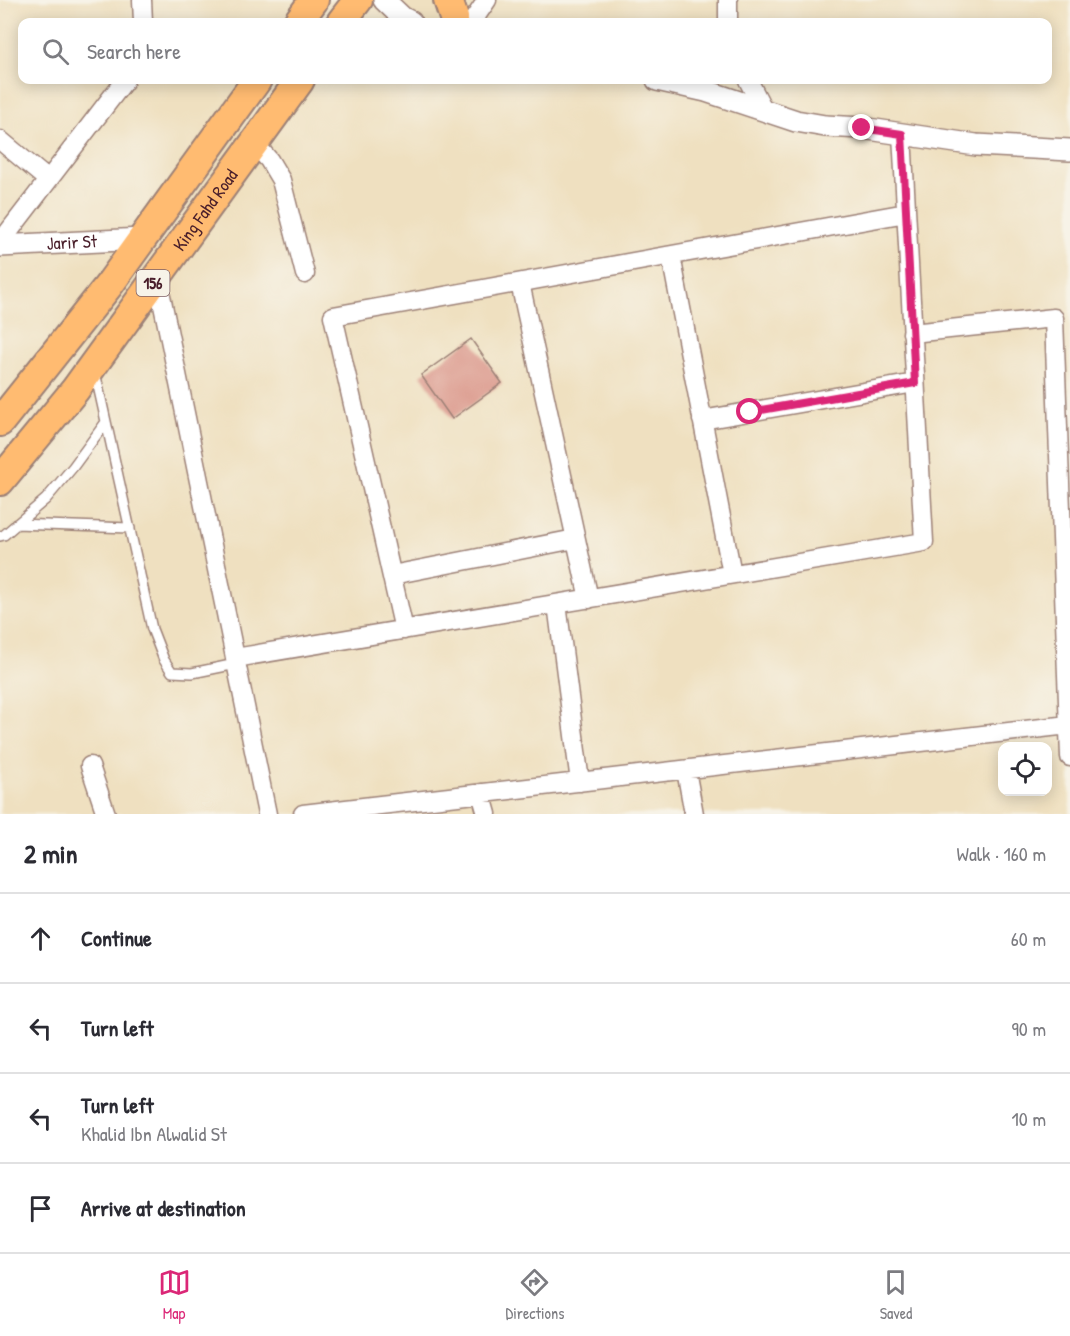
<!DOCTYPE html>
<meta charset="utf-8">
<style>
:root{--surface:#fff;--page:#f2f2f3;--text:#2b2b33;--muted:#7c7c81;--line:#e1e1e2;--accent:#db2777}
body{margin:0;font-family:"Patrick Hand",sans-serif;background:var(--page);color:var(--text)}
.controls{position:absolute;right:18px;bottom:18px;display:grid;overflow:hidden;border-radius:12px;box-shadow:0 3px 15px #0003}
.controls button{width:54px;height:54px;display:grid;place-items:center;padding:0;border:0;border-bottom:2px solid var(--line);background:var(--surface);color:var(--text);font:30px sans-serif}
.stop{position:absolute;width:18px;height:18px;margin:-14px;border:4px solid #db2777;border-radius:50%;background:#fff}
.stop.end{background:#db2777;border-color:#fff;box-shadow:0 2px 6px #0008}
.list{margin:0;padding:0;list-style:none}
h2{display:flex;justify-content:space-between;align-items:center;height:78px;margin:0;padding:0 24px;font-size:26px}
h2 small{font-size:20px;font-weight:400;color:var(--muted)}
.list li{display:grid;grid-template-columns:39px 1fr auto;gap:18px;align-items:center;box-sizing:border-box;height:90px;padding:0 24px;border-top:2px solid var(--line)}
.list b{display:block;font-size:22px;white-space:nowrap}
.list p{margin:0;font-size:20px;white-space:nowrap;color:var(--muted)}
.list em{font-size:20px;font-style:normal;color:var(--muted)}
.icon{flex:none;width:33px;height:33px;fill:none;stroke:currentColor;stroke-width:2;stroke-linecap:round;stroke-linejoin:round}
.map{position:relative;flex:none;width:1070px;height:814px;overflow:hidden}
.search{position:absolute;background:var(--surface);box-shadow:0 3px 15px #0003;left:18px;right:18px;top:18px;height:66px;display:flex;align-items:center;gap:15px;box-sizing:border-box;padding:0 21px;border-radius:12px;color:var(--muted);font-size:22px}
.sheet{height:438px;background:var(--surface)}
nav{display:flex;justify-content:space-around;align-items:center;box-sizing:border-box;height:84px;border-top:2px solid var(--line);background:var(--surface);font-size:16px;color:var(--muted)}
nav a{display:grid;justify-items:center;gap:3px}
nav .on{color:var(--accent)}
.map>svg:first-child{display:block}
</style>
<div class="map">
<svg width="1070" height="814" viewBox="0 0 1070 814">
<rect width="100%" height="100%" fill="#f7f3e8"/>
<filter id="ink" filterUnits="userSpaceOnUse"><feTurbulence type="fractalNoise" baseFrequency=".0167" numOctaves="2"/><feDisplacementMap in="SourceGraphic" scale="12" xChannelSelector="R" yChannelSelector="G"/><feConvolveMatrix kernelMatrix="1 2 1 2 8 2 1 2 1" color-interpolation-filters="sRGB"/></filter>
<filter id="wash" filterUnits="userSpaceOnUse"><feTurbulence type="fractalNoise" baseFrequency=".008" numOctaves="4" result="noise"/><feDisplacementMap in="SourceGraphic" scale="24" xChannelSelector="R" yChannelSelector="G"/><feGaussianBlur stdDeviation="1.35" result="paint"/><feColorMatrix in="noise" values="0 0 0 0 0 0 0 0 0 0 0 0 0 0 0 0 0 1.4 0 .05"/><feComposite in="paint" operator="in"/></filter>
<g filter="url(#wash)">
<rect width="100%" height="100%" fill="#efe0c0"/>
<g id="blocks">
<!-- building -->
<path fill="#d99184" d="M471 339 502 383 452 419 421 375Z"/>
</g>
</g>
<g filter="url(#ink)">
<use href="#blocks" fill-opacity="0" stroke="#9c8076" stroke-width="1.5"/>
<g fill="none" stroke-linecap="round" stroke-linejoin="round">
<!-- service casing -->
<g stroke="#9c8076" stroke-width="12">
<path id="service" d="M95 372 152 629 164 660 172 672 192 673 236 664
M16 524 130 528
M0 536 4 535 46 499 73 467 106 422"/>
</g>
<!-- minor casing -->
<g stroke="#9c8076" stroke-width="21">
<path id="minor" d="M142 0 143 22
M472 22 487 0
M728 22V0
M748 80 764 111
M0 140 48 180
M254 143 269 160 281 180 305 274
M0 243 125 80
M671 256 732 574
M157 276 267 814
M520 283 589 599
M912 333 1054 318 1070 757
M702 420 915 383
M392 575 575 539
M557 604 580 782
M404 630 333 316 906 213
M235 658 924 542 902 134
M90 766 106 814
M686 770 694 814
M481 793 487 814
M303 814 1068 725"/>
</g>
<!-- tertiary casing -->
<g stroke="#9c8076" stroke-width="24">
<g id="tertiary">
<path d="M384 0 403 18 411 22"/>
<path d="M657 80 706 91 796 121 825 126 862 128 976 145 1070 150"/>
<path id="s1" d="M0 246 142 239"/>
</g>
</g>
<!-- trunk casing -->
<g stroke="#9c8076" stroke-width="32">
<g id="trunk">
<path d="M448 0 454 18"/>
<path d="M298 22 314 0"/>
<path d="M341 22 358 0"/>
<path d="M0 422 109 285 257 80"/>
<path id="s2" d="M0 481 75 390 300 80"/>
</g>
</g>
<!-- service -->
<use href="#service" stroke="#fff" stroke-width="9"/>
<!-- minor -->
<use href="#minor" stroke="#fff" stroke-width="18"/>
<!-- tertiary -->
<use href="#tertiary" stroke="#fff" stroke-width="21"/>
<!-- trunk -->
<use href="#trunk" stroke="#ffbb71" stroke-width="28"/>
</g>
</g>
<g fill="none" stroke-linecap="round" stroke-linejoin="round" filter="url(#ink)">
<!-- route -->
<path stroke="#db2777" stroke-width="8" d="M750 412 915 383 902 134 862 128"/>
</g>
<g text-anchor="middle" stroke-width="5" stroke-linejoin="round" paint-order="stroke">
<!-- shield labels -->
<rect fill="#f7f3e8" stroke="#7e5f64" stroke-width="1.5" x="136.5" y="270" width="33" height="26" rx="4.5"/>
<g font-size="16" font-weight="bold" fill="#4a1f2b">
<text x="153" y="289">156</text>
</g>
<!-- street labels -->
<g font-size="18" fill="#4a1f2b" stroke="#f7f3e8">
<text dy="6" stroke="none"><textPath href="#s2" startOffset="340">King Fahd Road</textPath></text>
<text dy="6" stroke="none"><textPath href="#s1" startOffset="72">Jarir St</textPath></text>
</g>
</g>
</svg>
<div class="controls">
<button><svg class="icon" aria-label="locate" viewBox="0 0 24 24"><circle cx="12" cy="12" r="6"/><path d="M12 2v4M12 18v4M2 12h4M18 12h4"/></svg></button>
</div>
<div class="stop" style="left:750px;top:412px"></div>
<div class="stop end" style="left:862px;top:128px"></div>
<div class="search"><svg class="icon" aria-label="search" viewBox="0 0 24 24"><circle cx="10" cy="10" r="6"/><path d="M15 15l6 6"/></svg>Search here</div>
</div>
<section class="sheet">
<h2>2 min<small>Walk · 160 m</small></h2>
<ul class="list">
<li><svg class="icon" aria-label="ahead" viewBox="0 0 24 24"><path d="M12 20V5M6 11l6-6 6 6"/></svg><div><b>Continue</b></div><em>60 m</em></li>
<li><svg class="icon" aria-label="left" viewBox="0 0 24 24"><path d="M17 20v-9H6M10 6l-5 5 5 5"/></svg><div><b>Turn left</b></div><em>90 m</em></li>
<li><svg class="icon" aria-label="left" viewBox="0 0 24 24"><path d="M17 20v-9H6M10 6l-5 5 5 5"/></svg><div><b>Turn left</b><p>Khalid Ibn Alwalid St</p></div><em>10 m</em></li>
<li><svg class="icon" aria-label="arrive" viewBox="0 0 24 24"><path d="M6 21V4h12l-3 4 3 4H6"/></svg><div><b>Arrive at destination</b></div></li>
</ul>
</section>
<nav>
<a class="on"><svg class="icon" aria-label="map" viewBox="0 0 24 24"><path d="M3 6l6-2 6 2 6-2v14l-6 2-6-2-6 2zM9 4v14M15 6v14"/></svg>Map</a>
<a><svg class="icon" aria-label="directions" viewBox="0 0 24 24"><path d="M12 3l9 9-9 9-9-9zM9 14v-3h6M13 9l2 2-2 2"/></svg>Directions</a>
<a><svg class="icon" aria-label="saved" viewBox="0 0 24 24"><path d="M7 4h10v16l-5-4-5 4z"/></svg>Saved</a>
</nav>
